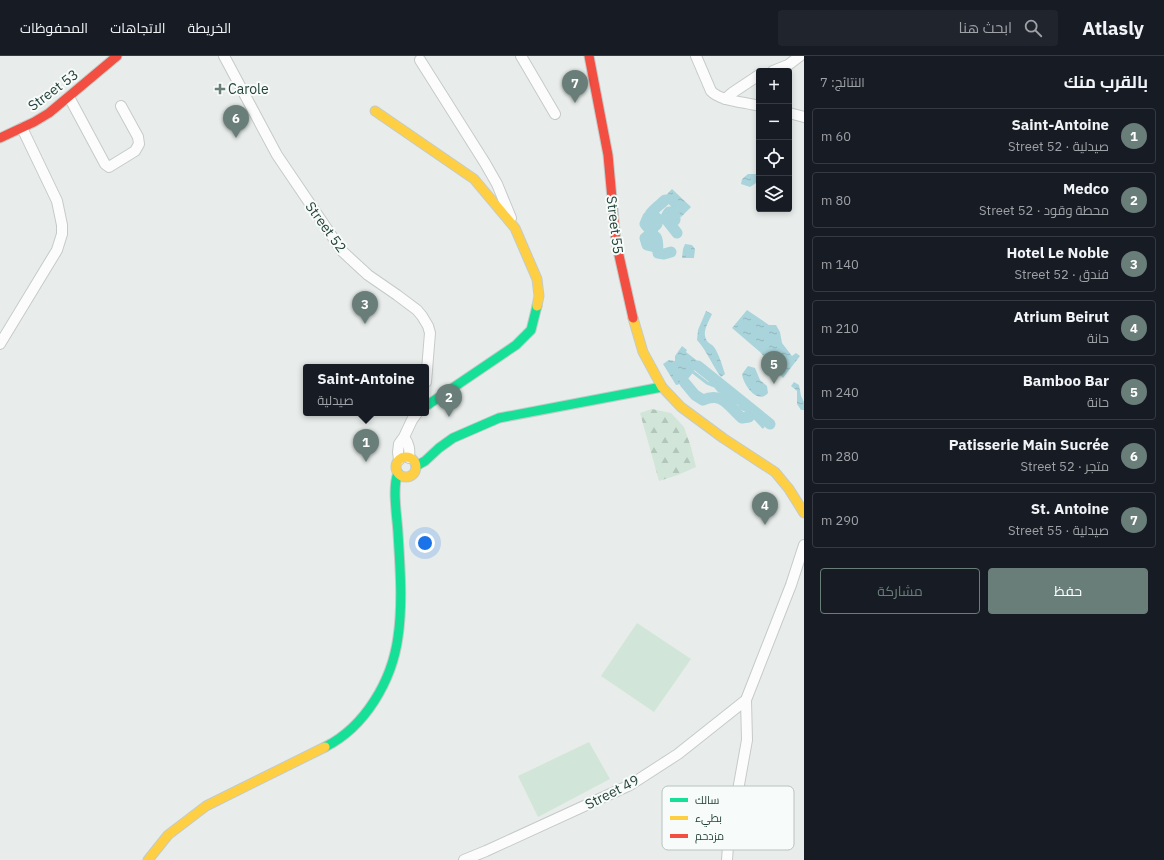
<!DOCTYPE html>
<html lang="ar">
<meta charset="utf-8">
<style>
:root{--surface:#171b24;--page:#20242c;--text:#f1f3f6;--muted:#9ea1a6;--line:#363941;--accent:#697e78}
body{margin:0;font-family:"IBM Plex Sans",Cairo,sans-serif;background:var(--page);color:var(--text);direction:rtl}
.controls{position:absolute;right:12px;top:12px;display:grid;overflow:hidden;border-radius:4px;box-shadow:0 2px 6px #0003}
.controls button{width:36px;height:36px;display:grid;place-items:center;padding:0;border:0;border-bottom:1px solid var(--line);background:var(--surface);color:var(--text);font:20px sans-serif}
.you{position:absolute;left:425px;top:487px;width:14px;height:14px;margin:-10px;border:3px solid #fff;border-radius:50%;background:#1a73e8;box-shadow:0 0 0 6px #1a73e833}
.badge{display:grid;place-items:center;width:26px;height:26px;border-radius:50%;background:var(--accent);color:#fff;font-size:13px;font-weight:700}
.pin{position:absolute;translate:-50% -33px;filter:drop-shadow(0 1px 2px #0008)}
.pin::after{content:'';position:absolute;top:21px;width:14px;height:12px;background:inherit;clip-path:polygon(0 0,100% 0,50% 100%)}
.popup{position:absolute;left:303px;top:308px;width:126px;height:52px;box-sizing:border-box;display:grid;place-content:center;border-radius:4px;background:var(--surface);filter:drop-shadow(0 1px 3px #0005);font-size:13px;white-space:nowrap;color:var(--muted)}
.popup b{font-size:15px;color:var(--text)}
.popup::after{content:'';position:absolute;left:50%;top:100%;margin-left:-8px;border:8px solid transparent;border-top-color:var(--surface)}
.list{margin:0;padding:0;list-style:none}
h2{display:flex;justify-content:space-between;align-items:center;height:52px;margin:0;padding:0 16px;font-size:17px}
h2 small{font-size:13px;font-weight:400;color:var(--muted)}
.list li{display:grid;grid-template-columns:26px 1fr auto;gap:12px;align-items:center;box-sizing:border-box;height:56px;margin:0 8px 8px;padding:0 8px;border:1px solid var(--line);border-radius:4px}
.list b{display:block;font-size:15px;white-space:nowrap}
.list p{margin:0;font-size:13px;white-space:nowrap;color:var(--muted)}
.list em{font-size:13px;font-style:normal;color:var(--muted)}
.actions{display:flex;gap:8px;padding:12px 16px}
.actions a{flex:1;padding:9px 0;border:1px solid var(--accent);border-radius:4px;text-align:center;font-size:14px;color:var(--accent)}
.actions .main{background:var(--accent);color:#fff}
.icon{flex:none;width:22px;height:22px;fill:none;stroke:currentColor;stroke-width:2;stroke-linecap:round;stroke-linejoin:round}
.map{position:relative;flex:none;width:804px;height:804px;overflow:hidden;direction:ltr}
header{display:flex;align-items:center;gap:24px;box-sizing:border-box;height:56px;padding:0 20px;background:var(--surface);border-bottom:1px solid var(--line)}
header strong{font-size:19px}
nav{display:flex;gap:22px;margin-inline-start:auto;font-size:14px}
.search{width:280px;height:36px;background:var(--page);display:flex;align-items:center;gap:10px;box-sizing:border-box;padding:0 14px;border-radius:4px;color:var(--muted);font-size:15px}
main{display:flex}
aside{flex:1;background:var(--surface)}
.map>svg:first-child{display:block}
</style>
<header>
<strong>Atlasly</strong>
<div class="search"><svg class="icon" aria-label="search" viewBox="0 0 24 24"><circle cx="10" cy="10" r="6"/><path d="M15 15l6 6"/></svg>ابحث هنا</div>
<nav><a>الخريطة</a><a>الاتجاهات</a><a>المحفوظات</a></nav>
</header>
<main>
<aside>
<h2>بالقرب منك<small>النتائج: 7</small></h2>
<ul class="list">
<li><span class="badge">1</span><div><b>Saint-Antoine</b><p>صيدلية · Street 52</p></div><em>60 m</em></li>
<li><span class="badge">2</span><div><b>Medco</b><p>محطة وقود · Street 52</p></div><em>80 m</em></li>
<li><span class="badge">3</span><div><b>Hotel Le Noble</b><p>فندق · Street 52</p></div><em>140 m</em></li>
<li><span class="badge">4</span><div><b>Atrium Beirut</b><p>حانة</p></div><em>210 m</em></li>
<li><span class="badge">5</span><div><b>Bamboo Bar</b><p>حانة</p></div><em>240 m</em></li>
<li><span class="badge">6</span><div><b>Patisserie Main Sucrée</b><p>متجر · Street 52</p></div><em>280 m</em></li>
<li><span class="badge">7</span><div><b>St. Antoine</b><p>صيدلية · Street 55</p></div><em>290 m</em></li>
</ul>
<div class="actions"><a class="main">حفظ</a><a>مشاركة</a></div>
</aside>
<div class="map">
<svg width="804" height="804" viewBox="0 0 804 804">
<defs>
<pattern id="forest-firs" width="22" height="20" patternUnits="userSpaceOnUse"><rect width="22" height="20" fill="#d1e6d8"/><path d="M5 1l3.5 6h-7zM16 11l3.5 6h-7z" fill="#b3c6ba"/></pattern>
<pattern id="water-ripples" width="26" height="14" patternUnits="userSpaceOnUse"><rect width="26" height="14" fill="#a9d4db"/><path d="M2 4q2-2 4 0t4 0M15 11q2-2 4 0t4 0" fill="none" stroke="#91b7bd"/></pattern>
</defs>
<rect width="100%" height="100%" fill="#e8edeb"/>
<!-- forest -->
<path fill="url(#forest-firs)" d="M652 353 671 357 684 371 691 391 696 411 678 419 659 425 640 357Z"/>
<!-- garden -->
<path fill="#d1e6d8" d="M637 567 691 603 654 656 601 620Z
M589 686 610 723 538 761 518 720Z"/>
<!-- water -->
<path fill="url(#water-ripples)" d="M748 118H759V125L750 131 741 128 742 123Z
M672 133 691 151 681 161 663 142Z
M685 188 692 189 695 193 694 202H682L683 193Z
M747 254 769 269H776L780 276 782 287 792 300 796 297 800 300 783 322 760 296 732 272Z
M706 255 712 258C709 266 701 276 707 285 709 288 712 288 714 291 719 298 722 309 725 318L721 321C712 309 707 295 697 284L698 274Z
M682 290 687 294 686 296 700 307 685 327 676 329 663 308 669 304 675 305V300Z
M748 310 755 312 760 324 767 330 768 337C757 349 743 328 742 318Z
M794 326 799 329 801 340 804 346V354H801L797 348V335L791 330Z"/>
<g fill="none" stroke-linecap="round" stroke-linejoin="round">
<!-- stream -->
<path stroke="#a9d4db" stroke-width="3" d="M696 313 710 324 719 335 740 347 745 353
M693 316 707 327 722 333 727 338 736 350 749 356 763 371
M757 363 765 368"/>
<!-- canal -->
<path stroke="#a9d4db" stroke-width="11" d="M665 144C658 151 644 158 649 170L654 171 657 168 658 163 654 160 651 159 648 161 645 168C650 174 657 181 656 189L654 190 648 188 646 182 648 180 652 179C656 181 658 184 657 189L655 191 647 189 645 182 650 178C660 180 657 188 658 197L664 198 671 196
M675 164V160L673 156H669L667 159 666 163 677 177
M698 310 770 368
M685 327 695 339 703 344C722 335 729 351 742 362L749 361"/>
<!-- street casing -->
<g stroke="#c5cac8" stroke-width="12">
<path id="street" d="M224 0 277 99 342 195 368 219 397 239 417 254 422 260 428 270 430 277 426 326
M521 0 555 58
M696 0 711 35C720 45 745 46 759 50
M420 4 485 107 497 128 511 162
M773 15 788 9 800 0
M69 41 105 108 109 111 135 95 139 88 138 81 121 50
M725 43 732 37 759 19
M789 57 804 61
M0 288 57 194 62 178V169L57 145 22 72
M404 381C409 388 410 393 409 402
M399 404 398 396 399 388 404 381 412 364 417 357
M464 804 486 795 630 729 678 698 746 644
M727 804 728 790 747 684 746 644 791 529 804 489"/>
</g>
<!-- fast casing -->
<g stroke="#c3cbc8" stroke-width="11">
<path id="fast" d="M426 350 516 289 531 274 537 250
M416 410 425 405 439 392 453 382 499 362 662 331
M325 691C365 671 392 625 398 581 403 547 400 511 398 477 397 460 392 432 398 417"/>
</g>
<!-- slow casing -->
<g stroke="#c3cbc8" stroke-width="11">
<path id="slow" d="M375 55 474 123 515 172 537 223 539 240 537 250
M633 262 643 296 662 331 681 351 723 382 775 416 789 433 804 457
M396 411a10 10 0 1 1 20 0a10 10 0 1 1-20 0Z
M148 804 168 779 206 750 325 691"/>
</g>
<!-- jam casing -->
<g stroke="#c3cbc8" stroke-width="11">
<path id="jam" d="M589 0 608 99 616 186 633 262
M0 82 34 66 49 57 117 0"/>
</g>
<!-- street -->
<use href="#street" stroke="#fcfcfc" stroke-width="10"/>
<!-- fast -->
<use href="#fast" stroke="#16e098" stroke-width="9"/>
<!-- slow -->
<use href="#slow" stroke="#ffcf43" stroke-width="9"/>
<!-- jam -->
<use href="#jam" stroke="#f24e42" stroke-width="9"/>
</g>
<!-- markers -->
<path fill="#697e78" stroke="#f7fbf9" stroke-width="1.5" d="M218 27h4v4h4v4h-4v4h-4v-4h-4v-4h4z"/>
<g text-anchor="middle" stroke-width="4" stroke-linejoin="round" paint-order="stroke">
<!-- poi labels -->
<g font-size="14" fill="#24423a" stroke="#f7fbf9" text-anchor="start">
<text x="228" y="38">Carole</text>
</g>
<!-- street labels -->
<g font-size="14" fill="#24423a" stroke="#f7fbf9">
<text transform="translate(53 34) rotate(-37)" y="5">Street 53</text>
<text transform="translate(615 169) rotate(83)" y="5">Street 55</text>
<text transform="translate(326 171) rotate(54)" y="5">Street 52</text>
<text transform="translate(612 736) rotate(-27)" y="5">Street 49</text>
</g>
</g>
<!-- legend -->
<rect x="662" y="730" width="132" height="64" rx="6" fill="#f7fbf9" stroke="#b8c4c0" stroke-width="1"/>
<rect x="670" y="742" width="18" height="4" fill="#16e098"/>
<rect x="670" y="760" width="18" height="4" fill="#ffcf43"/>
<rect x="670" y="778" width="18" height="4" fill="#f24e42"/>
<g font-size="11" fill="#24423a">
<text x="695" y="748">سالك</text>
<text x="695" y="766">بطيء</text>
<text x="695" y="784">مزدحم</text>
</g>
</svg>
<div class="controls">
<button>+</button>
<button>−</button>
<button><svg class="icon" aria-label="locate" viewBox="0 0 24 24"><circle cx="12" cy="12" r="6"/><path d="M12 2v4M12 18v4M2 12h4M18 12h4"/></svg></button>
<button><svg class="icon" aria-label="layers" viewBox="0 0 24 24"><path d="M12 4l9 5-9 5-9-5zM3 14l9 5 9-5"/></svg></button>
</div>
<div class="you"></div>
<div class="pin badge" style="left:366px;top:406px">1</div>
<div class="popup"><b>Saint-Antoine</b>صيدلية</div>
<div class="pin badge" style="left:449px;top:361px">2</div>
<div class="pin badge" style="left:365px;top:268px">3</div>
<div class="pin badge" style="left:765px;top:469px">4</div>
<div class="pin badge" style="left:774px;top:328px">5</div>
<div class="pin badge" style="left:236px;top:82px">6</div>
<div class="pin badge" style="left:575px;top:47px">7</div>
</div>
</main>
